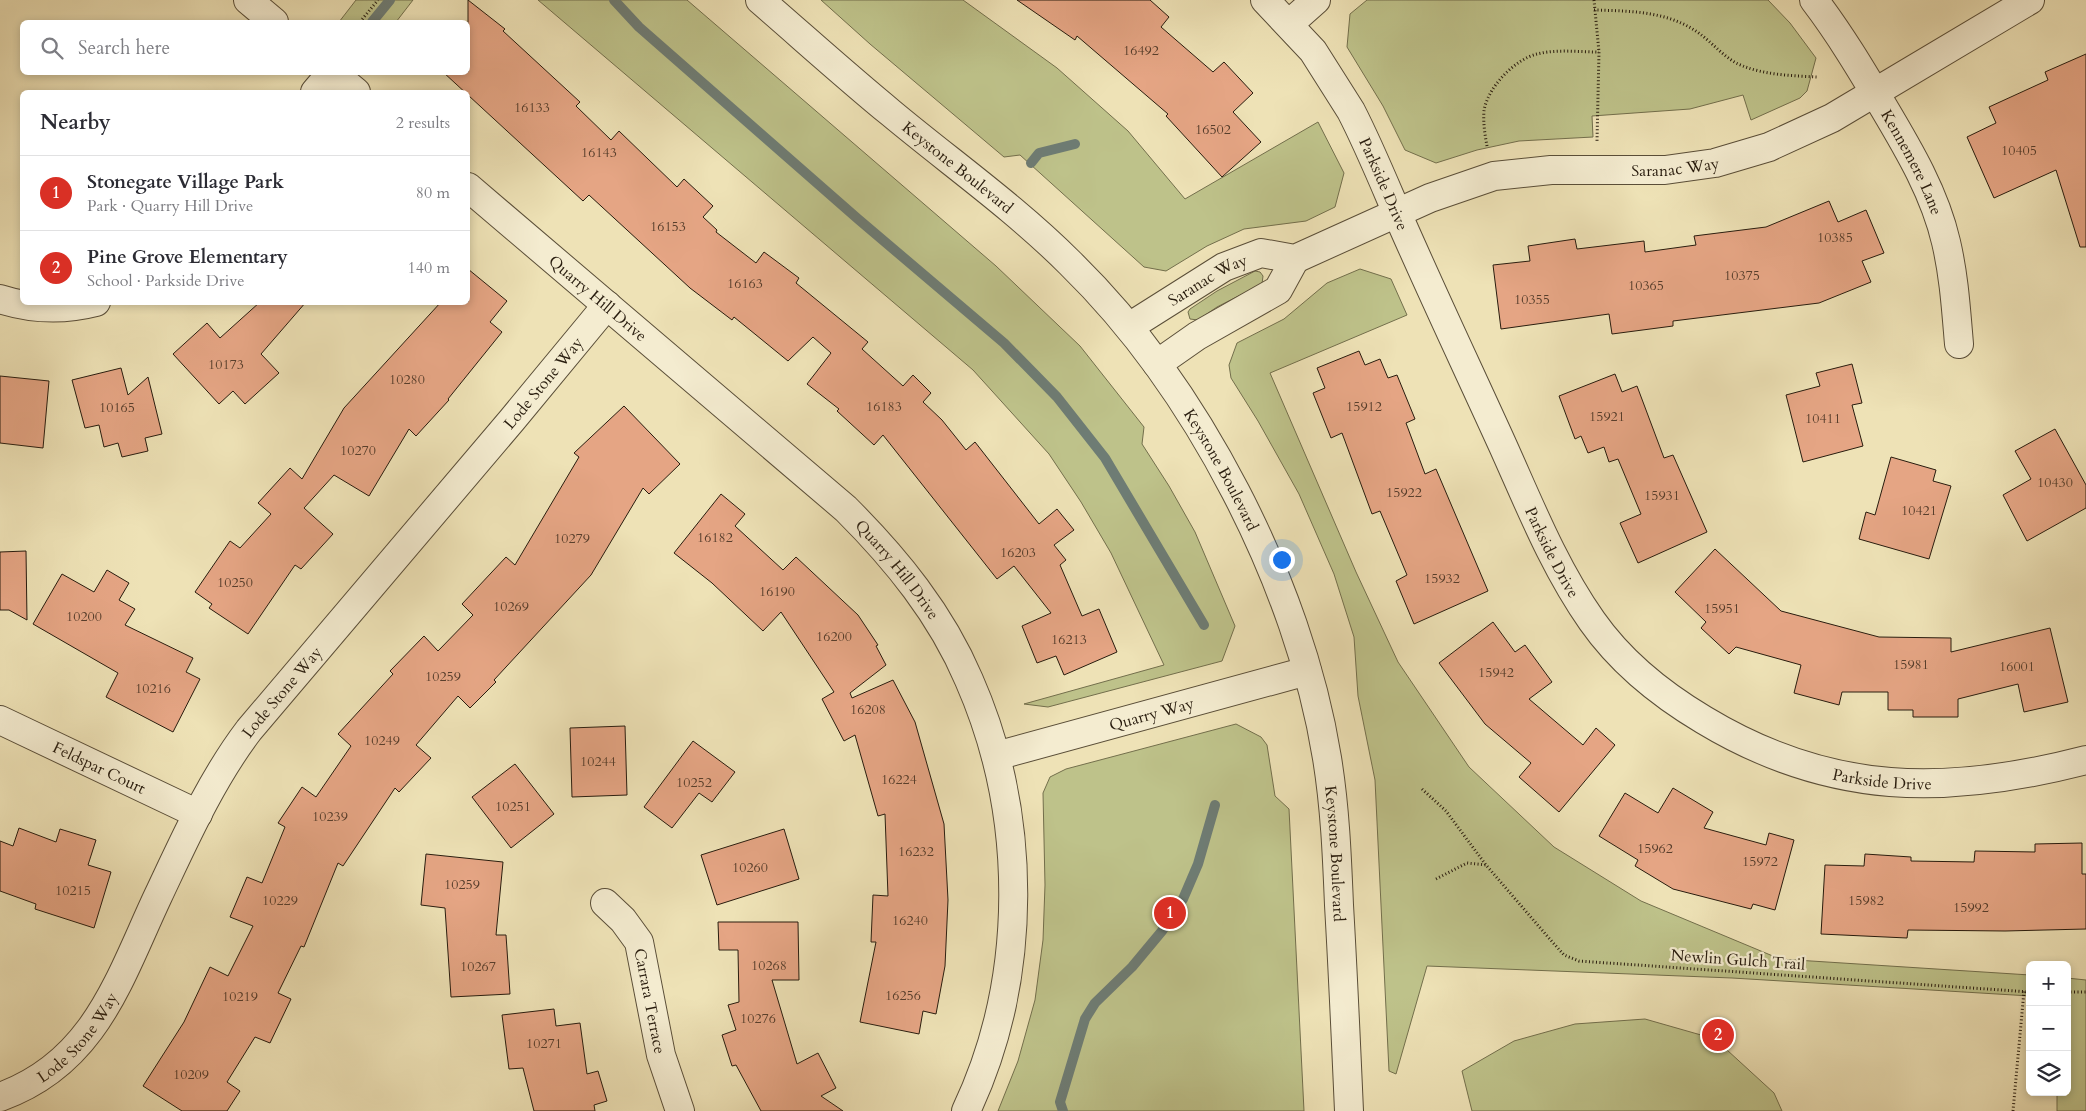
<!DOCTYPE html>
<meta charset="utf-8">
<style>
:root{--surface:#fff;--page:#f7f7f7;--text:#2b2b33;--muted:#7c7c81;--line:#e1e1e2;--accent:#d93025}
body{margin:0;font-family:Cardo,serif;background:var(--page);color:var(--text)}
.controls{position:absolute;right:15px;bottom:15px;display:grid;overflow:hidden;border-radius:8px;box-shadow:0 2px 8px #0003}
.controls button{width:45px;height:45px;display:grid;place-items:center;padding:0;border:0;border-bottom:1px solid var(--line);background:var(--surface);color:var(--text);font:25px sans-serif}
.you{position:absolute;left:1281px;top:559px;width:18px;height:18px;margin:-12px;border:4px solid #fff;border-radius:50%;background:#1a73e8;box-shadow:0 0 0 8px #1a73e833}
.badge{display:grid;place-items:center;width:32px;height:32px;border-radius:50%;background:var(--accent);color:#fff;font-size:16px;font-weight:700}
.pin{position:absolute;translate:-50% -50%;border:2px solid #fff;box-shadow:0 1px 5px #0006}
.list{margin:0;padding:0;list-style:none}
h2{display:flex;justify-content:space-between;align-items:center;height:65px;margin:0;padding:0 20px;font-size:21px}
h2 small{font-size:16px;font-weight:400;color:var(--muted)}
.list li{display:grid;grid-template-columns:32px 1fr auto;gap:15px;align-items:center;box-sizing:border-box;height:75px;padding:0 20px;border-top:1px solid var(--line)}
.list b{display:block;font-size:19px;white-space:nowrap}
.list p{margin:0;font-size:16px;white-space:nowrap;color:var(--muted)}
.list em{font-size:16px;font-style:normal;color:var(--muted)}
.icon{flex:none;width:28px;height:28px;fill:none;stroke:currentColor;stroke-width:2;stroke-linecap:round;stroke-linejoin:round}
.map{position:relative;flex:none;width:2086px;height:1111px;overflow:hidden}
.search{position:absolute;background:var(--surface);box-shadow:0 2px 8px #0003;left:20px;top:20px;width:450px;height:55px;display:flex;align-items:center;gap:12px;box-sizing:border-box;padding:0 18px;border-radius:8px;color:var(--muted);font-size:19px}
.panel{position:absolute;background:var(--surface);box-shadow:0 2px 8px #0003;left:20px;top:90px;width:450px;height:215px;border-radius:8px}
.map>svg:first-child{display:block}
</style>
<div class="map">
<svg width="2086" height="1111" viewBox="0 0 2086 1111">
<rect width="100%" height="100%" fill="#eee2b6"/>
<filter id="stains"><feTurbulence type="fractalNoise" baseFrequency=".004" numOctaves="4"/><feColorMatrix values="0 0 0 0 .2 0 0 0 0 .09 0 0 0 0 .02 0 0 0 .5 -.17"/></filter>
<radialGradient id="worn" r=".72"><stop offset=".6" stop-color="#630" stop-opacity="0"/><stop offset="1" stop-color="#630" stop-opacity=".3"/></radialGradient>
<!-- green -->
<path fill="#bec28a" stroke="#736f4c" d="M356 0H413L396 22H339Z
M538 0H687L996 266 1080 346 1144 427 1142 444 1169 486 1195 532 1235 626 1222 661 1048 707 1024 704 1164 665 1111 553 1081 502 1049 454 973 370Z
M821 0H963L1057 68 1128 131 1185 199 1318 122 1344 173 1335 207 1306 221 1244 229 1207 246 1166 271 1144 267 1020 155 1004 157 870 44Z
M1367 0H1768L1790 23 1816 58 1807 91 1800 98 1751 120 1743 95 1690 109 1592 116 1593 137 1519 141 1477 150 1436 163 1405 150 1383 106 1347 47 1350 14Z
M1360 269 1391 279 1407 315 1270 373 1356 572 1398 662 1469 767 1554 847 1641 901 1780 959 2030 975V996L1732 978 1427 966 1396 1074 1389 1071 1375 780 1358 696 1354 637 1334 574 1299 494 1258 421 1231 378 1229 365 1237 343 1284 319 1327 283Z
M1255 271 1260 272 1263 276 1262 284 1217 307 1198 320 1190 319 1188 312 1190 309 1217 291Z
M1236 724 1261 737 1267 745 1275 796 1289 809 1304 1111H998L1018 1061 1035 1000 1043 940 1045 885 1043 793 1050 777 1066 769Z
M2067 978 2086 980V1111H2057V1092H2067Z
M1645 1019 1715 1039 1774 1093 1782 1111H1472L1462 1071 1514 1041 1575 1024Z"/>
<g fill="none" stroke-linecap="round" stroke-linejoin="round">
<!-- stream -->
<path stroke="#6e7c74" stroke-width="10" d="M614 0 639 27 858 219 1004 343 1057 397 1105 458 1204 625
M372 22 390 0
M1031 163 1039 153 1075 144
M1063 1111 1060 1102 1085 1019 1095 1003 1132 967 1162 931 1183 899 1198 864 1215 805"/>
</g>
<!-- building -->
<path fill="#e5a584" stroke="#281c0e" d="M468 0 505 29 503 31 580 102 576 106 611 140 619 131 677 187 684 179 713 206 703 217 717 230 716 232 756 263 764 252 799 278 796 283 868 342 862 349 903 386 913 375 931 393 923 402 942 420 966 450 975 442 1039 524 1057 509 1074 530 1054 545 1066 560 1060 565 1082 616 1099 609 1117 652 1064 675 1056 656 1037 663 1022 626 1051 613 1014 566 997 579 883 435 874 445 837 411 839 409 807 384 831 353 813 337 788 361 734 317 732 320 690 288 589 195 583 201 443 72H468Z
M1017 0H1150L1169 17 1161 27 1213 72 1224 62 1253 93 1233 112 1261 142 1222 177 1166 116 1168 114 1077 36 1075 40Z
M2086 54V247H2080L2056 170 1994 198 1967 137 1996 123 1989 107 2048 80 2045 72Z
M1829 201 1838 222 1866 210 1884 253 1862 261 1871 282 1819 303 1673 321V326L1612 334 1609 314 1501 329 1493 265 1530 261 1528 246 1575 239 1577 249 1644 241 1645 252 1696 245 1694 236 1766 227Z
M468 269 507 301 490 322 502 332 448 399 449 400 416 436 409 429 369 496 334 475 304 508 333 534 301 569 295 565 248 634 209 608 212 604 195 592 230 541 240 548 271 514 258 503 290 468 302 479 344 408 441 302H468Z
M260 302H306L261 354 279 373 245 404 233 391 219 404 173 354 207 323 220 338Z
M1359 351 1365 365 1380 359 1388 378 1397 375 1415 419 1406 423 1425 474 1436 469 1488 591 1414 624 1396 581 1407 575 1380 511 1372 514 1342 433 1331 438 1313 393 1325 388 1317 368Z
M1852 364 1862 403 1852 405 1863 446 1803 462 1786 395 1820 386 1816 373Z
M121 368 128 395 148 377 162 434 145 438 148 451 122 457 118 443 104 447 99 425 85 428 72 380Z
M1615 374 1622 392 1637 386 1664 458 1673 455 1707 532 1638 563 1620 523 1641 514 1618 459 1609 462 1604 447 1588 453 1581 436 1575 439 1559 396Z
M0 376 49 381 43 448 0 443Z
M624 406 680 464 649 494 643 488 591 575 494 680 496 682 470 708 458 696 416 745 431 758 399 792 395 788 343 866 338 863 304 947 301 946 278 993 291 999 270 1043 255 1037 227 1082 240 1091 227 1111H182L143 1086 184 1022 210 967 228 976 253 926 230 917 247 877 262 883 285 827 278 823 302 787 316 797 351 746 338 734 393 674 390 671 424 636 438 651 473 615 462 604 506 557 515 565 579 457 574 453Z
M2055 429 2086 485V508L2027 541 2003 495 2031 479 2015 451Z
M1891 457 1936 470 1933 481 1951 486 1929 559 1859 539 1866 512 1875 515Z
M721 494 745 514 735 526 783 570 796 557 858 615 878 645 876 646 886 665 850 693 852 698 893 680 915 722 944 824 948 900 945 966 936 1014 923 1011 919 1034 860 1022 876 942H871L873 895 888 896 885 814 878 816 855 735 844 741 822 699 834 692 781 612 763 631 712 583 674 553Z
M1715 549 1781 611 1879 637 1951 638V652L2050 628 2068 702 2024 712 2018 684 1958 699V717H1913V710H1888V692H1842L1839 705 1794 693 1801 665 1736 647 1729 654 1701 628 1706 622 1675 592Z
M26 551 27 620 9 610H0V552Z
M107 570 129 583 119 600 135 609 125 625 193 658 186 672 200 679 173 732 106 697 118 673 33 624 62 574 94 592Z
M1493 622 1515 652 1525 645 1552 682 1529 699 1583 745 1596 728 1615 745 1559 812 1519 777 1531 763 1485 724 1439 663Z
M625 726 627 795 572 797 570 728Z
M693 741 735 772 712 802 699 793 672 828 644 807Z
M515 764 554 814 511 848 472 797Z
M1673 788 1713 812 1704 828 1766 845 1769 833 1794 840 1775 910 1753 904 1751 909 1673 889 1635 866 1638 860 1599 836 1625 793 1658 813Z
M19 828 56 842 60 829 96 840 88 865 111 872 94 928 35 909 36 904 0 891V841L13 846Z
M784 829 799 879 717 905 701 855Z
M2082 843V874H2086V929L2005 931 1908 930 1907 938 1821 934 1825 865 1864 866 1865 854 1911 857V861L1974 862 1975 851 2035 852V844Z
M426 854 503 862 496 935H506L510 994 451 997 445 908 421 905Z
M718 922H798L799 980H772L797 1064 818 1053 836 1088 821 1096 843 1111H761L736 1065 732 1066 722 1035 736 1030 728 1005 739 1002 738 950H719Z
M554 1009 556 1026 580 1023 587 1074 598 1071 607 1101 594 1105 595 1111H534L523 1068 509 1069 502 1015Z"/>
<g fill="none" stroke-linecap="round" stroke-linejoin="round">
<!-- minor casing -->
<g stroke="#5a4e38" stroke-width="30">
<g id="minor">
<path d="M248 0 274 22"/>
<path id="s1" d="M1265 0 1313 51 1351 111C1368 144 1382 178 1397 213 1431 291 1468 369 1503 446 1530 506 1554 567 1592 621 1620 661 1662 695 1704 720 1830 796 1947 796 2086 760"/>
<path id="s2" d="M1814 0C1840 34 1862 71 1884 108 1909 150 1935 194 1946 242 1954 276 1956 309 1959 344"/>
<path d="M1289 24 1316 0"/>
<path d="M332 72 356 92"/>
<path d="M315 92 332 72"/>
<path id="s3" d="M468 187 846 509C896 559 941 614 969 680 1028 814 1029 978 966 1111"/>
<path d="M0 299C31 309 65 310 96 302"/>
<path id="s4" d="M1129 327 1224 267 1261 253 1295 259 1430 198 1494 176 1551 170H1665L1715 163 1769 147 1832 118 2030 0"/>
<path d="M1157 364 1197 336 1278 290 1295 259"/>
<path id="s5" d="M0 720 198 814"/>
<path id="s6" d="M996 756 1307 671"/>
<path id="s7" d="M605 903 623 920 639 942 661 1055 680 1111"/>
<path id="s8" d="M0 1097C95 1063 119 979 158 896 185 839 211 780 249 730L512 420 607 305"/>
</g>
</g>
<!-- tertiary casing -->
<g stroke="#5a4e38" stroke-width="30">
<g id="tertiary">
<path id="s9" d="M760 0C804 38 847 77 891 113 951 163 1015 208 1070 263 1197 387 1299 584 1327 758 1335 807 1337 856 1339 905 1343 973 1346 1042 1349 1111"/>
</g>
</g>
<!-- path -->
<path stroke="#281c0e" stroke-width="3" stroke-dasharray="1 2.5" stroke-linecap="butt" d="M1594 0 1599 52 1597 141
M1594 10C1631 11 1669 11 1700 34 1714 44 1726 60 1743 66 1765 75 1795 76 1818 77
M360 22 378 0
M1487 146C1485 135 1483 123 1484 111 1487 88 1515 59 1537 54 1557 49 1579 52 1599 52
M1422 789 1446 811 1486 865 1548 937 1564 955 1579 961 2030 992
M1436 879 1467 863 1486 865
M2067 992H2086
M2013 1111 2024 991"/>
<!-- minor -->
<use href="#minor" stroke="#f4ecd0" stroke-width="28"/>
<!-- tertiary -->
<use href="#tertiary" stroke="#f4ecd0" stroke-width="28"/>
</g>
<g text-anchor="middle" stroke-width="4.5" stroke-linejoin="round" paint-order="stroke">
<!-- number labels -->
<g font-size="14" fill="#573e2c">
<text x="1141" y="55">16492</text>
<text x="532" y="112">16133</text>
<text x="1213" y="134">16502</text>
<text x="2019" y="155">10405</text>
<text x="599" y="157">16143</text>
<text x="668" y="231">16153</text>
<text x="1835" y="242">10385</text>
<text x="1742" y="280">10375</text>
<text x="745" y="288">16163</text>
<text x="1646" y="290">10365</text>
<text x="1532" y="304">10355</text>
<text x="226" y="369">10173</text>
<text x="407" y="384">10280</text>
<text x="884" y="411">16183</text>
<text x="1364" y="411">15912</text>
<text x="117" y="412">10165</text>
<text x="1607" y="421">15921</text>
<text x="1823" y="423">10411</text>
<text x="358" y="455">10270</text>
<text x="2055" y="487">10430</text>
<text x="1404" y="497">15922</text>
<text x="1662" y="500">15931</text>
<text x="1919" y="515">10421</text>
<text x="715" y="542">16182</text>
<text x="572" y="543">10279</text>
<text x="1018" y="557">16203</text>
<text x="1442" y="583">15932</text>
<text x="235" y="587">10250</text>
<text x="777" y="596">16190</text>
<text x="511" y="611">10269</text>
<text x="1722" y="613">15951</text>
<text x="84" y="621">10200</text>
<text x="834" y="641">16200</text>
<text x="1069" y="644">16213</text>
<text x="1911" y="669">15981</text>
<text x="2017" y="671">16001</text>
<text x="1496" y="677">15942</text>
<text x="443" y="681">10259</text>
<text x="153" y="693">10216</text>
<text x="868" y="714">16208</text>
<text x="382" y="745">10249</text>
<text x="598" y="766">10244</text>
<text x="899" y="784">16224</text>
<text x="694" y="787">10252</text>
<text x="513" y="811">10251</text>
<text x="330" y="821">10239</text>
<text x="1655" y="853">15962</text>
<text x="916" y="856">16232</text>
<text x="1760" y="866">15972</text>
<text x="750" y="872">10260</text>
<text x="462" y="889">10259</text>
<text x="73" y="895">10215</text>
<text x="280" y="905">10229</text>
<text x="1866" y="905">15982</text>
<text x="1971" y="912">15992</text>
<text x="910" y="925">16240</text>
<text x="769" y="970">10268</text>
<text x="478" y="971">10267</text>
<text x="903" y="1000">16256</text>
<text x="240" y="1001">10219</text>
<text x="758" y="1023">10276</text>
<text x="544" y="1048">10271</text>
<text x="191" y="1079">10209</text>
</g>
<!-- street labels -->
<g font-size="16" fill="#281c0e" stroke="#f4ecd0">
<text dy="6" stroke="none"><textPath href="#s2" startOffset="190">Kennemere Lane</textPath></text>
<text dy="6" stroke="none"><textPath href="#s4" startOffset="584">Saranac Way</textPath></text>
<text dy="6" stroke="none"><textPath href="#s9" startOffset="259">Keystone Boulevard</textPath></text>
<text dy="6" stroke="none"><textPath href="#s1" startOffset="221">Parkside Drive</textPath></text>
<text dy="6" stroke="none"><textPath href="#s4" startOffset="92">Saranac Way</textPath></text>
<text dy="6" stroke="none"><textPath href="#s3" startOffset="171">Quarry Hill Drive</textPath></text>
<text dy="6" stroke="none"><textPath href="#s8" startOffset="909">Lode Stone Way</textPath></text>
<text dy="6" stroke="none"><textPath href="#s9" startOffset="664">Keystone Boulevard</textPath></text>
<text dy="6" stroke="none"><textPath href="#s1" startOffset="626">Parkside Drive</textPath></text>
<text dy="6" stroke="none"><textPath href="#s3" startOffset="576">Quarry Hill Drive</textPath></text>
<text dy="6" stroke="none"><textPath href="#s8" startOffset="504">Lode Stone Way</textPath></text>
<text dy="6" stroke="none"><textPath href="#s6" startOffset="161">Quarry Way</textPath></text>
<text dy="6" stroke="none"><textPath href="#s5" startOffset="110">Feldspar Court</textPath></text>
<text dy="6" stroke="none"><textPath href="#s1" startOffset="1046">Parkside Drive</textPath></text>
<text dy="6" stroke="none"><textPath href="#s9" startOffset="1069">Keystone Boulevard</textPath></text>
<text transform="translate(1738 959) rotate(4)" y="6">Newlin Gulch Trail</text>
<text dy="6" stroke="none"><textPath href="#s7" startOffset="112">Carrara Terrace</textPath></text>
<text dy="6" stroke="none"><textPath href="#s8" startOffset="100">Lode Stone Way</textPath></text>
</g>
</g>
<rect width="100%" height="100%" filter="url(#stains)"/>
<rect width="100%" height="100%" fill="url(#worn)"/>
</svg>
<div class="controls">
<button>+</button>
<button>−</button>
<button><svg class="icon" aria-label="layers" viewBox="0 0 24 24"><path d="M12 4l9 5-9 5-9-5zM3 14l9 5 9-5"/></svg></button>
</div>
<div class="you"></div>
<div class="pin badge" style="left:1170px;top:913px">1</div>
<div class="pin badge" style="left:1718px;top:1035px">2</div>
<div class="search"><svg class="icon" aria-label="search" viewBox="0 0 24 24"><circle cx="10" cy="10" r="6"/><path d="M15 15l6 6"/></svg>Search here</div>
<section class="panel">
<h2>Nearby<small>2 results</small></h2>
<ul class="list">
<li><span class="badge">1</span><div><b>Stonegate Village Park</b><p>Park · Quarry Hill Drive</p></div><em>80 m</em></li>
<li><span class="badge">2</span><div><b>Pine Grove Elementary</b><p>School · Parkside Drive</p></div><em>140 m</em></li>
</ul>
</section>
</div>
